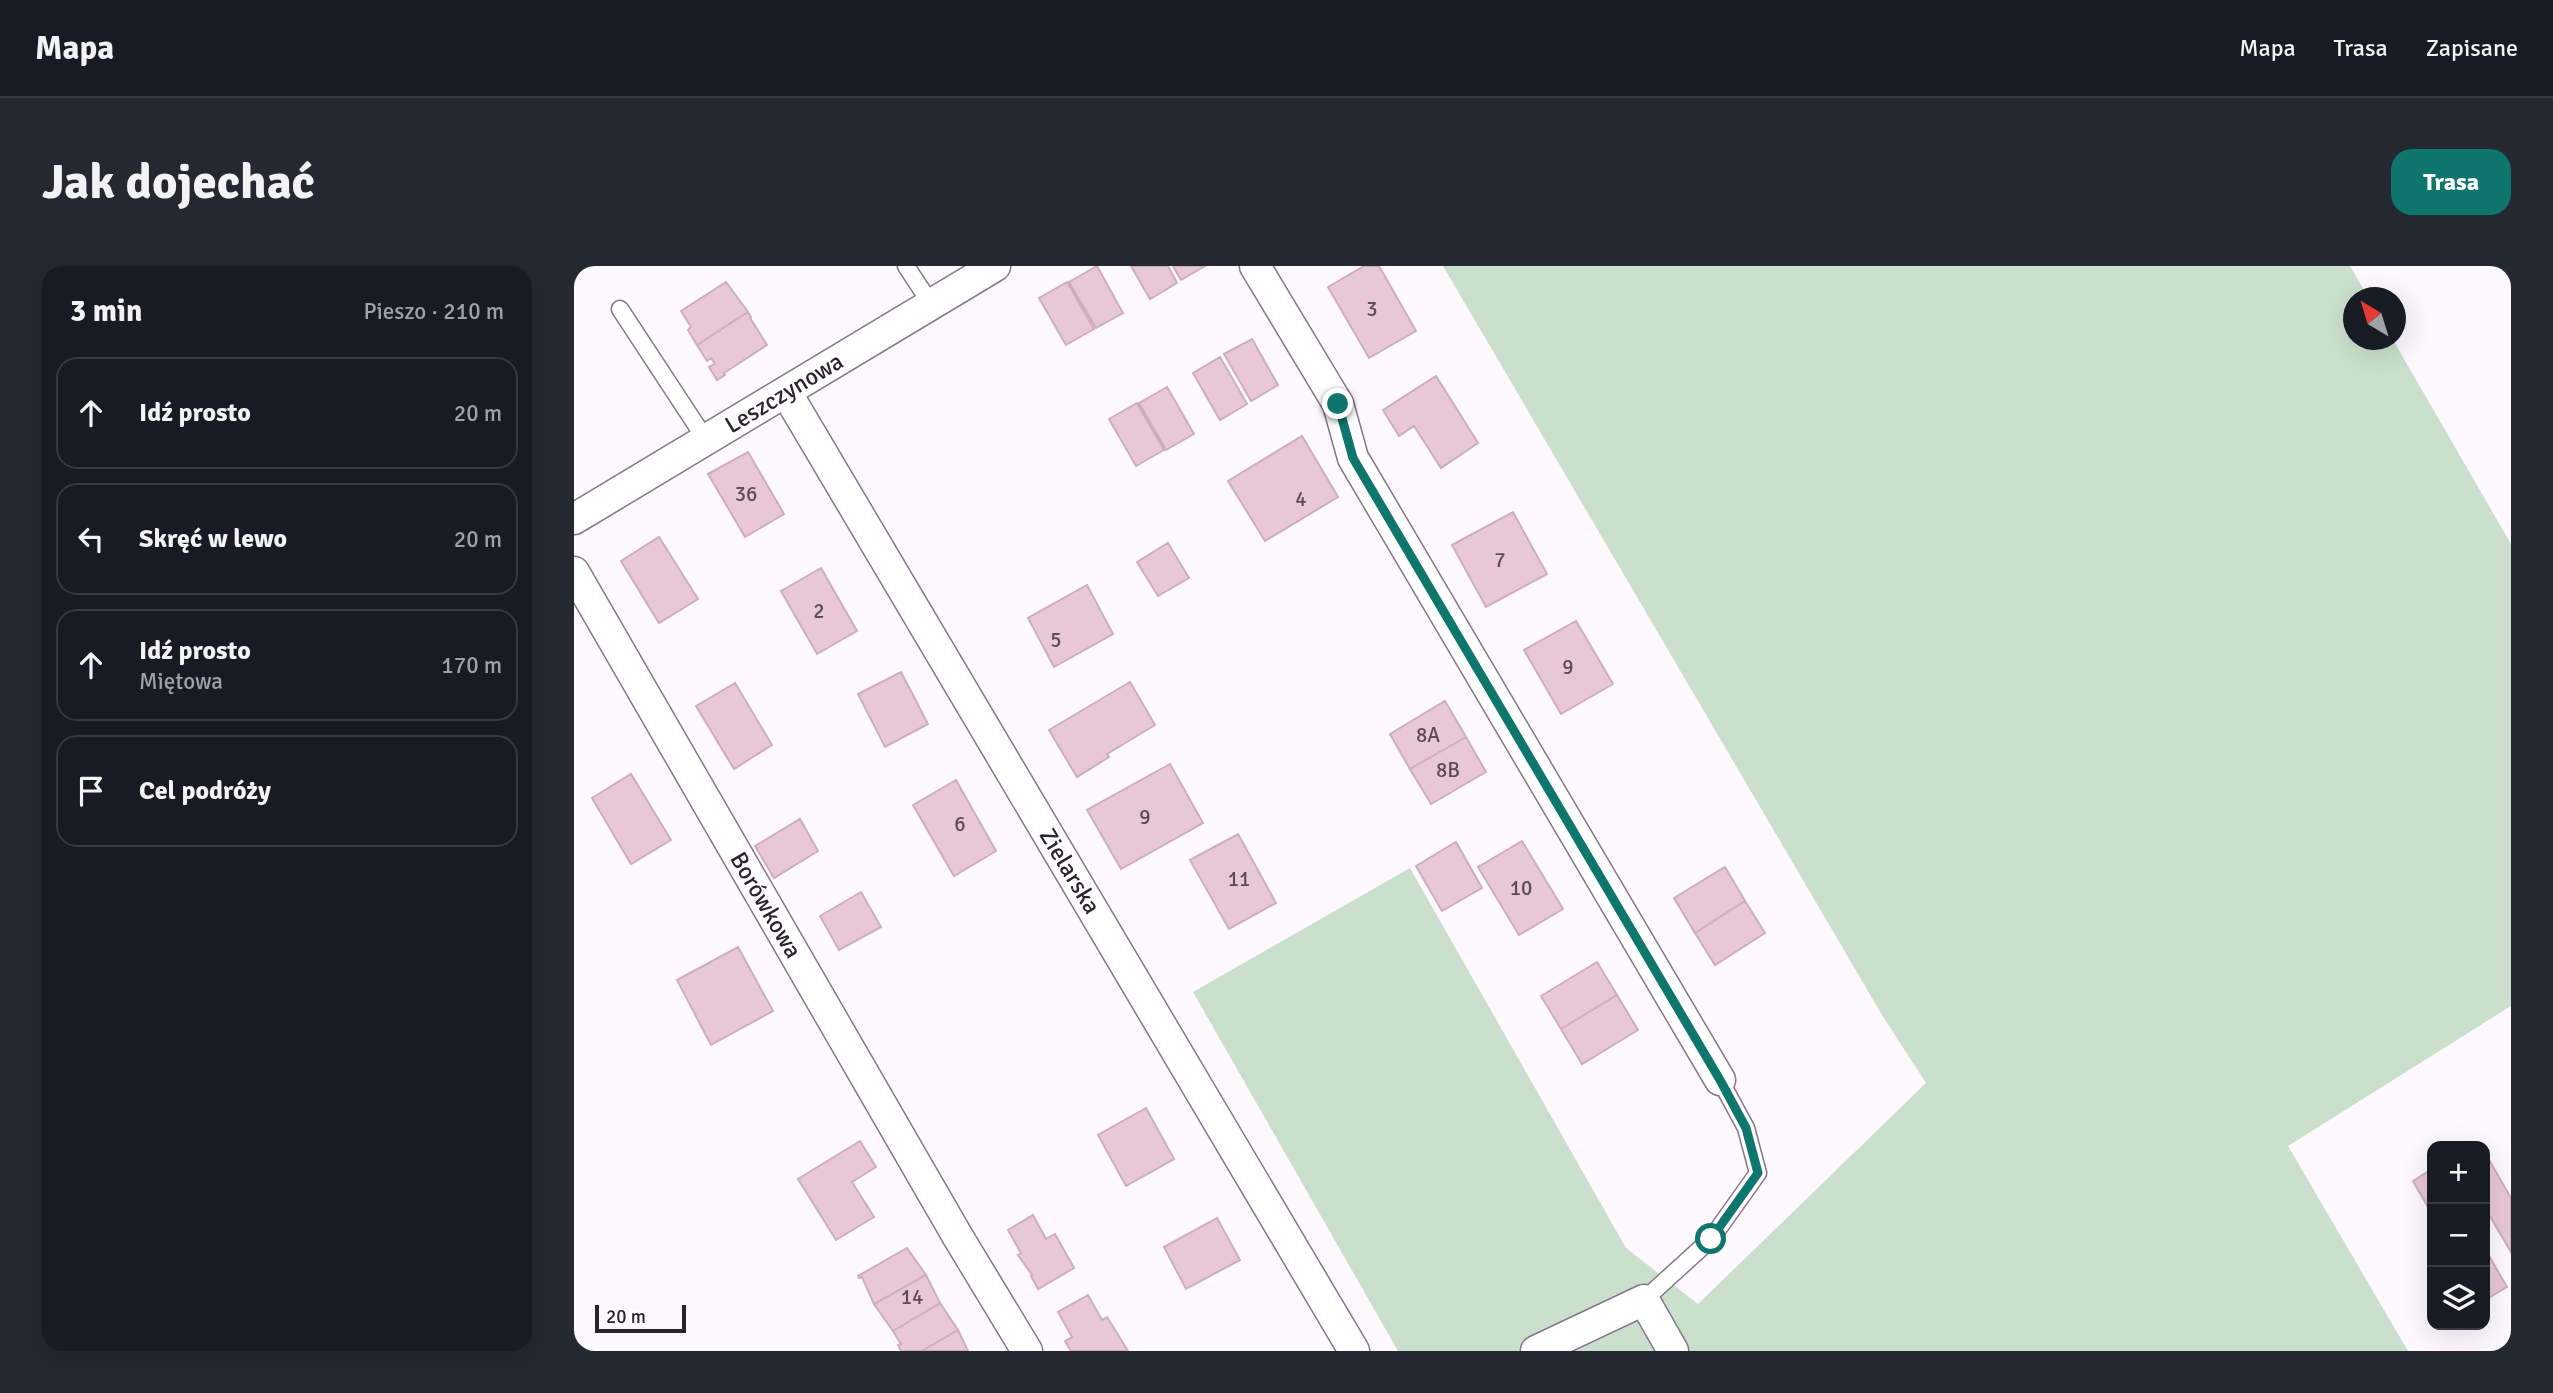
<!DOCTYPE html>
<html lang="pl">
<meta charset="utf-8">
<style>
:root{--surface:#171b24;--page:#242831;--text:#f1f3f6;--muted:#9ea1a6;--line:#363941;--accent:#0f766e}
body{margin:0;font-family:Signika,sans-serif;background:var(--page);color:var(--text)}
.controls{position:absolute;right:21px;bottom:21px;display:grid;overflow:hidden;border-radius:14px;box-shadow:0 7px 28px #0002}
.controls button{width:63px;height:63px;display:grid;place-items:center;padding:0;border:0;border-bottom:2px solid var(--line);background:var(--surface);color:var(--text);font:35px sans-serif}
.compass{position:absolute;left:1769px;top:21px;width:63px;height:63px;border-radius:50%;background:var(--surface);box-shadow:0 7px 28px #0002;rotate:322deg}
.scale{position:absolute;left:21px;bottom:18px;width:91px;box-sizing:border-box;padding-left:7px;border:4px solid #2b242e;border-top:0;font-size:19px;line-height:24px;white-space:nowrap;color:#2b242e;-webkit-text-stroke:5px #fff;paint-order:stroke}
.stop{position:absolute;width:21px;height:21px;margin:-16px;border:5px solid #0f766e;border-radius:50%;background:#fff}
.stop.end{background:#0f766e;border-color:#fff;box-shadow:0 2px 7px #0008}
.list{margin:0;padding:0;list-style:none}
h2{display:flex;justify-content:space-between;align-items:center;height:91px;margin:0;padding:0 28px;font-size:30px}
h2 small{font-size:23px;font-weight:400;color:var(--muted)}
.list li{display:grid;grid-template-columns:46px 1fr auto;gap:21px;align-items:center;box-sizing:border-box;height:112px;margin:0 14px 14px;padding:0 14px;border:2px solid var(--line);border-radius:21px}
.list b{display:block;font-size:26px;white-space:nowrap}
.list p{margin:0;font-size:23px;white-space:nowrap;color:var(--muted)}
.list em{font-size:23px;font-style:normal;color:var(--muted)}
.icon{flex:none;width:38px;height:38px;fill:none;stroke:currentColor;stroke-width:2;stroke-linecap:round;stroke-linejoin:round}
.map{position:relative;flex:none;width:1937px;height:1085px;overflow:hidden;border-radius:21px}
header{display:flex;align-items:center;gap:42px;box-sizing:border-box;height:98px;padding:0 35px;background:var(--surface);border-bottom:2px solid var(--line)}
header strong{font-size:33px}
nav{display:flex;gap:38px;margin-inline-start:auto;font-size:24px}
.intro{display:flex;align-items:center;justify-content:space-between;box-sizing:border-box;height:168px;padding:0 42px}
h1{margin:0;font-size:49px}
.button{padding:18px 32px;border-radius:21px;background:var(--accent);color:#fff;font-size:24px;font-weight:700}
main{display:flex;gap:42px;padding:0 42px}
aside{flex:1;background:var(--surface);border-radius:21px;box-shadow:0 7px 28px #0002}
.map>svg:first-child{display:block}
</style>
<header>
<strong>Mapa</strong>
<nav><a>Mapa</a><a>Trasa</a><a>Zapisane</a></nav>
</header>
<div class="intro"><h1>Jak dojechać</h1><a class="button">Trasa</a></div>
<main>
<aside>
<h2>3 min<small>Pieszo · 210 m</small></h2>
<ul class="list">
<li><svg class="icon" aria-label="ahead" viewBox="0 0 24 24"><path d="M12 20V5M6 11l6-6 6 6"/></svg><div><b>Idź prosto</b></div><em>20 m</em></li>
<li><svg class="icon" aria-label="left" viewBox="0 0 24 24"><path d="M17 20v-9H6M10 6l-5 5 5 5"/></svg><div><b>Skręć w lewo</b></div><em>20 m</em></li>
<li><svg class="icon" aria-label="ahead" viewBox="0 0 24 24"><path d="M12 20V5M6 11l6-6 6 6"/></svg><div><b>Idź prosto</b><p>Miętowa</p></div><em>170 m</em></li>
<li><svg class="icon" aria-label="arrive" viewBox="0 0 24 24"><path d="M6 21V4h12l-3 4 3 4H6"/></svg><div><b>Cel podróży</b></div></li>
</ul>
</aside>
<div class="map">
<svg width="1937" height="1085" viewBox="0 0 1937 1085">
<rect width="100%" height="100%" fill="#fdf9fe"/>
<!-- green -->
<path fill="#cadfcc" d="M869 0H1776L1794 31 1780 32V74H1819L1937 278V740L1714 880 1834 1085H824L619 726 836 602 1052 982 1124 1038 1352 817 1308 749Z"/>
<!-- building -->
<path fill="#e9c8d5" stroke="#ceaebb" stroke-width="2" d="M523 0 549 47 522 62 495 16Z
M557 0H594L603 17 576 33Z
M599 0H631L607 14Z
M790 0H805L842 65 795 92 754 21Z
M152 16 174 46 123 79 114 64 117 61 107 45Z
M493 16 520 63 492 79 465 32Z
M174 46 177 51 176 52 193 79 150 107 151 109 143 114 135 101 141 98 137 92 133 95 123 79Z
M678 73 704 119 677 135 650 88Z
M646 91 673 138 646 154 619 107Z
M862 110 904 177 867 202 840 160 825 170 809 144Z
M593 121 620 168 592 184 565 137Z
M563 137 590 184 562 200 535 153Z
M728 170 764 231 691 275 654 215Z
M174 186 210 248 171 271 134 208Z
M939 246 973 308 912 341 878 279Z
M85 271 124 333 85 357 47 295Z
M594 277 615 312 584 330 563 296Z
M247 302 283 365 243 388 207 325Z
M513 319 539 368 480 401 454 352Z
M1002 355 1039 418 987 448 950 384Z
M327 406 354 458 311 481 284 428Z
M556 416 581 459 533 488 535 491 503 511 475 464Z
M161 417 198 479 160 503 122 440Z
M871 435 892 471 836 503 816 468Z
M892 471 912 506 857 538 836 503Z
M596 498 629 557 547 603 513 544Z
M57 508 97 574 57 598 18 532Z
M382 514 422 585 380 610 339 539Z
M226 553 244 585 200 612 181 580Z
M664 568 702 637 655 663 616 594Z
M948 575 989 643 945 669 904 601Z
M882 576 908 622 868 645 842 600Z
M1151 601 1171 635 1121 667 1100 632Z
M287 626 307 661 265 684 246 650Z
M1171 635 1191 667 1141 699 1121 667Z
M164 681 199 745 137 779 103 714Z
M1023 696 1043 729 987 763 967 730Z
M1043 729 1064 764 1008 798 987 763Z
M572 842 600 893 552 920 524 869Z
M286 875 302 901 278 916 300 951 262 974 224 913Z
M1914 892 1937 932V986L1911 942V894Z
M1858 903V948L1839 915Z
M459 949 472 973 481 968 500 1002 464 1023 457 1010 458 1009 444 989 447 987 434 964Z
M643 952 666 994 612 1023 590 981Z
M333 982 352 1009 300 1038 288 1011 285 1012 284 1010Z
M1911 983 1933 1021 1911 1034Z
M352 1009 366 1037 319 1065 300 1038Z
M514 1029 528 1054 533 1051 554 1085H497L491 1075 498 1071 484 1046Z
M366 1037 384 1064 348 1085H327L324 1079 327 1078 319 1065Z
M384 1064 394 1085H348Z"/>
<g fill="none" stroke-linecap="round" stroke-linejoin="round">
<!-- service casing -->
<g stroke="#87758d" stroke-width="19">
<path id="service" d="M332 0 357 38
M46 43 132 174
M1070 1034 1137 973 1184 907 1172 862 1146 814"/>
</g>
<!-- minor casing -->
<g stroke="#87758d" stroke-width="33">
<path id="minor" d="M681 0 764 138 779 192 1146 814
M212 126 780 1085
M0 253 421 0
M0 306 384 971 453 1085
M962 1085 1070 1034 1099 1085"/>
</g>
<!-- service -->
<use href="#service" stroke="#fff" stroke-width="16"/>
<!-- minor -->
<use href="#minor" stroke="#fff" stroke-width="30"/>
</g>
<g fill="none" stroke-linecap="round" stroke-linejoin="round">
<!-- route -->
<path stroke="#0f766e" stroke-width="9" d="M764 138 779 192 1146 814 1172 862 1184 907 1137 973"/>
</g>
<g text-anchor="middle" stroke-width="7" stroke-linejoin="round" paint-order="stroke">
<!-- number labels -->
<g font-size="21" fill="#5a4d58">
<text x="798" y="50">3</text>
<text x="172" y="235">36</text>
<text x="727" y="240">4</text>
<text x="926" y="301">7</text>
<text x="245" y="352">2</text>
<text x="482" y="381">5</text>
<text x="994" y="408">9</text>
<text x="854" y="476">8A</text>
<text x="874" y="511">8B</text>
<text x="571" y="558">9</text>
<text x="386" y="565">6</text>
<text x="665" y="620">11</text>
<text x="947" y="629">10</text>
<text x="338" y="1038">14</text>
</g>
<!-- street labels -->
<g font-size="24" fill="#2b242e" stroke="#fff">
<text transform="translate(210 127) rotate(-31)" y="8">Leszczynowa</text>
<text transform="translate(496 605) rotate(59)" y="8">Zielarska</text>
<text transform="translate(192 639) rotate(60)" y="8">Borówkowa</text>
</g>
</g>
</svg>
<div class="controls">
<button>+</button>
<button>−</button>
<button><svg class="icon" aria-label="layers" viewBox="0 0 24 24"><path d="M12 4l9 5-9 5-9-5zM3 14l9 5 9-5"/></svg></button>
</div>
<svg class="compass" viewBox="-18 -18 36 36"><path d="M0-13l5 13h-10z" fill="#e53935"/><path d="M0 13l5-13h-10z" fill="#9ea1a6"/></svg>
<div class="scale">20 m</div>
<div class="stop" style="left:1137px;top:973px"></div>
<div class="stop end" style="left:764px;top:138px"></div>
</div>
</main>
